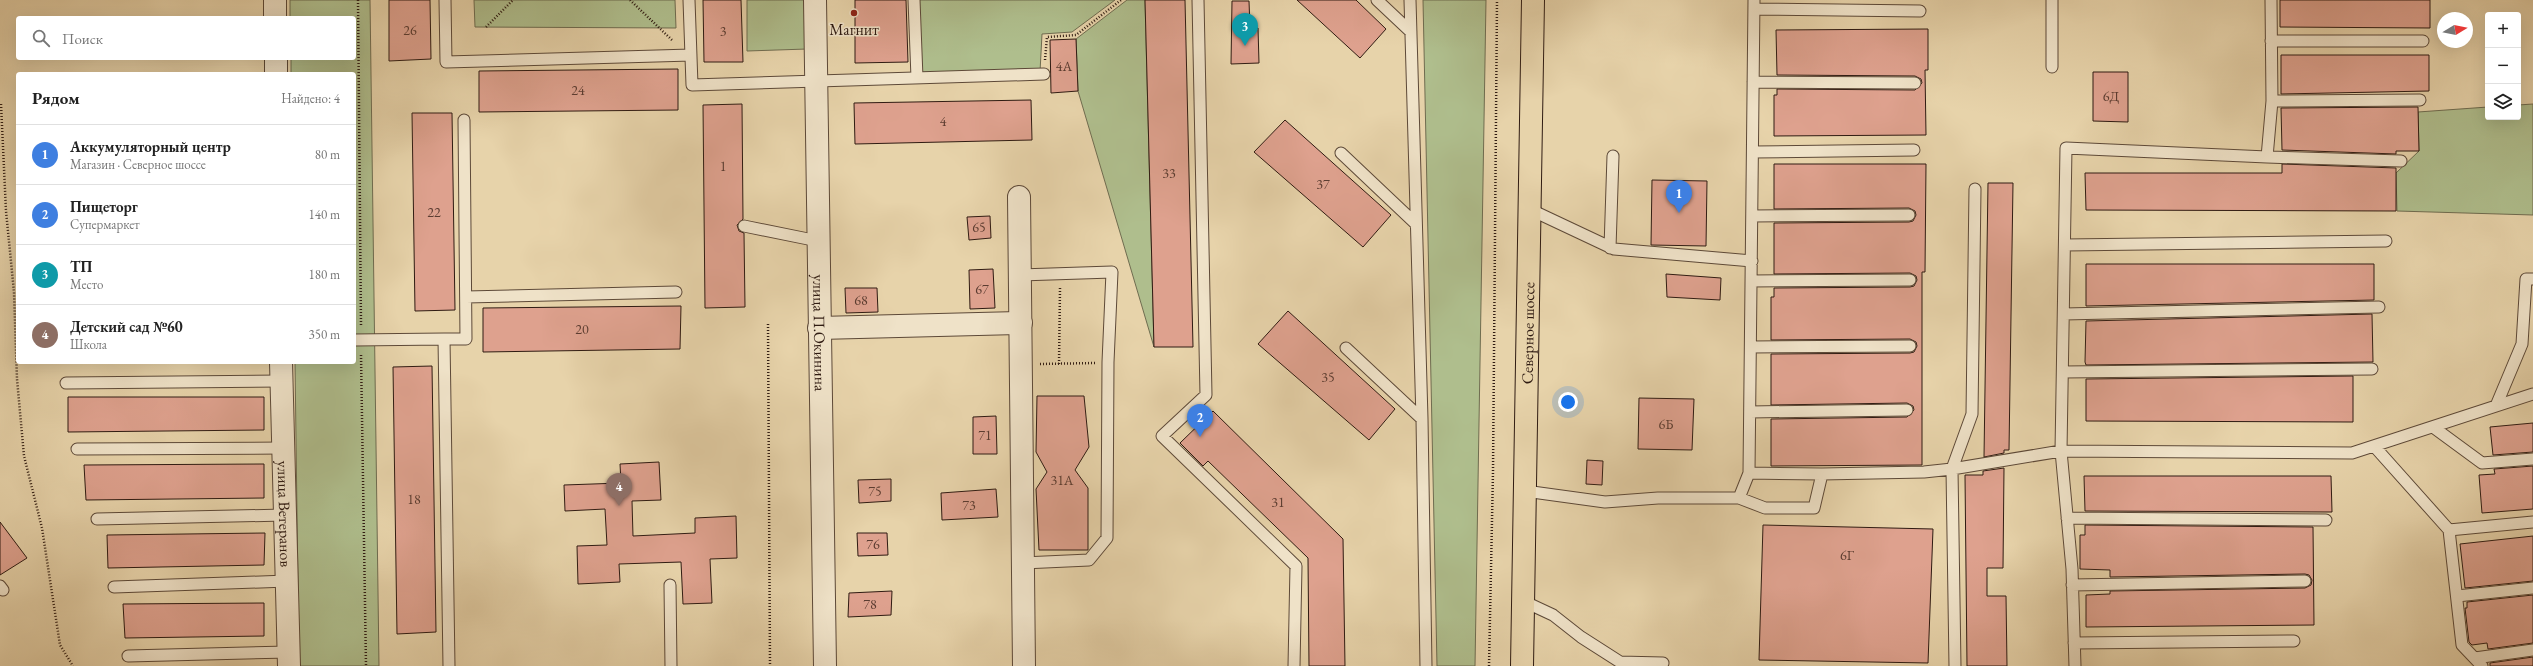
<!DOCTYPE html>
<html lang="ru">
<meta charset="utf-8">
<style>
:root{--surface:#fff;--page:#f6f6f6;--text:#222;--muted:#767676;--line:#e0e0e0;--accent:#ea580c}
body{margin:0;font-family:"EB Garamond",serif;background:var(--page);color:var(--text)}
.controls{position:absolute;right:12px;top:12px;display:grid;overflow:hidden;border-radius:4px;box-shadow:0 4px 16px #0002}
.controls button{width:36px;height:36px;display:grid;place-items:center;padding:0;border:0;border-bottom:1px solid var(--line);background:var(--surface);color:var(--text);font:20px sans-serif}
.compass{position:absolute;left:2437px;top:12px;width:36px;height:36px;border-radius:50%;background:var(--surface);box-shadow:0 4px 16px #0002;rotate:80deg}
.you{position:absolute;left:1568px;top:402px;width:14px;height:14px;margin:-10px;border:3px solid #fff;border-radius:50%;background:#1a73e8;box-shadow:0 0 0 6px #1a73e833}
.badge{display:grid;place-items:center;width:26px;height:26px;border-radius:50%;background:var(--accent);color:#fff;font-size:13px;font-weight:700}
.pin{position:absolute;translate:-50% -33px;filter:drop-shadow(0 1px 2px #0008)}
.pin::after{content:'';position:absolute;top:21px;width:14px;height:12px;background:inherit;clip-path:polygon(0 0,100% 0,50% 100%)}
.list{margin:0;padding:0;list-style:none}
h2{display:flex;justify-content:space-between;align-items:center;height:52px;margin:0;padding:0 16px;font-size:17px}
h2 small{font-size:13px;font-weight:400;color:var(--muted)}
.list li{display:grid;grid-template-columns:26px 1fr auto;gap:12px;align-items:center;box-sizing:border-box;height:60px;padding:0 16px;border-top:1px solid var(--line)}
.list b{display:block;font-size:15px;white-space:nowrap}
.list p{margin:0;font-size:13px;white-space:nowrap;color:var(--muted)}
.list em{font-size:13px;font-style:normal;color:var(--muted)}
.icon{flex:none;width:22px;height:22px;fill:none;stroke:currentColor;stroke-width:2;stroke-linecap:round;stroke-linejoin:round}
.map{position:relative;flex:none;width:2533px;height:666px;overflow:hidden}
.search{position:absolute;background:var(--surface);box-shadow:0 4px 16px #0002;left:16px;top:16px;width:340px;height:44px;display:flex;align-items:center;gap:10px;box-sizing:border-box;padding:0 14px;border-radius:4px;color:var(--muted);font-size:15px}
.panel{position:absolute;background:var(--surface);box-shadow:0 4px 16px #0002;left:16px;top:72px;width:340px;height:292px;border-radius:4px}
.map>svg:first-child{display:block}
</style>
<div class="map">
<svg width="2533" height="666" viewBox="0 0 2533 666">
<rect width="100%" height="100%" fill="#e7d3aa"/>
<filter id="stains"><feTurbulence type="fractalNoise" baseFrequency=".005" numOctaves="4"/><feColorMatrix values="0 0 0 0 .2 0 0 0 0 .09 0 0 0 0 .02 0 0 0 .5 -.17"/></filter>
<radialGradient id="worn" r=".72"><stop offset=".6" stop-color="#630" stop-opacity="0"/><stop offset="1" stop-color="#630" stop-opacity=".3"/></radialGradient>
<!-- green -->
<path fill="#afbe8d" stroke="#6f6c50" d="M290 0H370L379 666H299L295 362H354V74H291V58H354V18H290Z
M474 0H675L676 28 475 27Z
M747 0H806L807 49 747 51Z
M917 0H1115L1072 32 1042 34 1040 72 920 75Z
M1127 0H1145L1154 347 1078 91 1076 39Z
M1423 0H1486L1475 666H1437Z
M2533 104V215L2397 211 2396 173 2419 151 2418 112 2488 107V117H2518V105Z"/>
<!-- building -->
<path fill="#dea18e" stroke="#2f1b12" d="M389 0H430L431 59 389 61Z
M703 0H741L743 62H704Z
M855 0H906L908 62 855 63Z
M1145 0H1185L1193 347H1154Z
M1297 0H1356L1386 29 1360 58Z
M2280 0H2430V28L2280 27Z
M1232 1H1249L1250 29 1258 28 1259 63 1231 64Z
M1928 29V70H1925L1926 135 1774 136V95H1777V89L1915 90 1922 83 1921 79 1915 76 1777 75 1776 30Z
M1076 39 1078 91 1051 93 1050 40Z
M2281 55H2429V91L2281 94Z
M678 69V110L479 112V71Z
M2093 72H2128V122L2093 121Z
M1031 100 1032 140 855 144 854 103Z
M742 104 743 219 737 225 739 231 744 233 745 307 705 308 703 105Z
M2418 107 2419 151H2396V154L2282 150 2281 108Z
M412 113H452L455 310 415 311Z
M1285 120 1391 215 1363 247 1254 152Z
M1774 164H1926L1925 272H1922V465L1771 466V419L1907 417 1914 410 1913 406 1907 403 1771 405V354L1910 353 1914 352 1917 346 1916 342 1910 339 1771 340V297H1774V288L1910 287 1914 286 1917 280 1916 276 1910 273 1774 274V223L1909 222 1913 221 1916 215 1915 211 1909 208 1774 209Z
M2282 164 2396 168V211L2086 210 2085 173H2282Z
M1652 180 1707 181 1706 246 1651 245Z
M1988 183H2013L2009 450H2004V453L1984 457Z
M990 216 991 238 969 240 967 217Z
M2086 264H2374V300L2086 306Z
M993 269 995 308 970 309 969 270Z
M1666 274 1721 278 1720 300 1667 297Z
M845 288H877L878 312 846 313Z
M681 306 680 349 483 352V308Z
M1288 311 1395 409 1369 440 1258 344Z
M2372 314 2373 362 2086 365 2085 362 2086 321Z
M432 366 436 632 397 634 393 367Z
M2353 376V422L2086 421V379Z
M1037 396H1084L1089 447 1075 470 1088 488V550H1039L1036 489 1047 472 1036 452Z
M68 397H264V430L68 432Z
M1639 398 1694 399 1692 450 1638 449Z
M1213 411 1343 539 1345 666H1309L1308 558 1208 461 1203 466 1180 443Z
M996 416 997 454H973V417Z
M2533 423V452L2493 455 2490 427Z
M1587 460 1603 461 1602 485 1586 484Z
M659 462 661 500 632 501 633 536 695 533V518L736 516 737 558 710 559 712 603 683 604 681 562 619 564 620 582 578 584 577 546 607 545 605 509 565 511 564 485 621 483 620 464Z
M264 464V498L86 500 84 465Z
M2533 466V509L2482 513 2479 475 2495 474 2494 469Z
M2004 468 2003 568H1987V596H2006L2007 666H1967L1965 475H1983V471Z
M2084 476H2331L2332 512 2085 511Z
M891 479V501L859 503 858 480Z
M996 489 998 517 942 520 941 493Z
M0 522 27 558 0 575Z
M1763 525 1933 529 1928 663 1759 660Z
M2085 525 2313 527 2314 625 2086 627V595L2110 594V591L2305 588 2311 585 2312 580 2309 575 2305 574 2110 577V570L2080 569V535H2085Z
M265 533 264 565 108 568 107 535Z
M857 533H887L888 555 858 556Z
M2533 536V581L2465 588 2460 544Z
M892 591 891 615 848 617 849 593Z
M2533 595V643L2488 649 2487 643 2472 645 2469 642 2465 608H2467V602Z
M264 603V636L125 638 123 604Z
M2533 657V666H2490V663Z"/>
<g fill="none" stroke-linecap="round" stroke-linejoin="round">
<!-- service casing -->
<g stroke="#5d4938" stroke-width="13">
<path id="service" d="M445 0 446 62 691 55
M689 0 692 85 1044 74
M914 0 917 78
M1198 0 1206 395 1162 436 1296 566 1294 666
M1377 0 1411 32
M1410 0 1422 419 1426 666
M2052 0V67
M1754 9 1920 11
M2271 41H2423
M1753 82 1915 83
M2272 101 2420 100
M1753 152 1914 150
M1341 153 1416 224
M2267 157 2401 161
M1975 189 1972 414 1952 469 2061 451 2066 148 2267 157 2272 101 2271 0
M1529 209 1614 249 1752 261
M1752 216 1909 215
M744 226 818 241
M2065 245 2386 241
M1610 248 1613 156
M1020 275 1112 272 1108 362 1107 538 1089 560 1023 563
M1751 281 1910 280
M466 297 676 292
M2064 314 2379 307
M444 339H466L464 120
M354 340 444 339 449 666
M1751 347 1910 346
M1346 348 1422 419
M2063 372 2372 369
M66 383 281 381
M2496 406 2522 344 2526 279H2533
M1750 412 1907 410
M2433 427 2482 463 2533 459
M2374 446 2449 530 2462 645 2482 666
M77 449 283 448
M1749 473 1754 0
M1525 491 1605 502 1658 498H1739L1765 508H1814L1822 474 1924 472 1952 469 1955 666
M1739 498 1749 473 1822 474
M2067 518 2326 520
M97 519 284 515
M2449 530 2533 522
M670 585 671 666
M2072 585 2305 581
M0 586 3 590
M114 587 287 581
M2457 596 2533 588
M1523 601 1553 615 1581 637 1620 662 1663 663
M2074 643 2294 641
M128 656 289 652
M2475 658 2533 650
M2075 666 2072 569 2061 451 2352 453 2533 394"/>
</g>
<!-- minor casing -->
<g stroke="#5d4938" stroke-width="24">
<g id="minor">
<path d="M275 0V18"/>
<path id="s1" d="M815 0 825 666"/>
<path d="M276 58V74"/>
<path d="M1019 197 1024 666"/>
<path d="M819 328 1021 323"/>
<path id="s2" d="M281 362 289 666"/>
</g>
</g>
<!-- primary casing -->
<g stroke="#2f1b12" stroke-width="24">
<g id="primary">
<path id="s3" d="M1522 666 1533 0"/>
</g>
</g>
<!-- path -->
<path stroke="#2f1b12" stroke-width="2.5" stroke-dasharray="1 2" stroke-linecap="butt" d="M358 0 361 326
M630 0 673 41
M486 27 513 0
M1045 60 1047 37 1076 35 1121 0
M1 104 6 211 14 292 17 379 24 456 42 528 60 645 73 666
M768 324 770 666
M361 355 366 666
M1040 364 1095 363
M1059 364 1060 288
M1489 666 1493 472 1497 0"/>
<!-- service -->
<use href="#service" stroke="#efe2c8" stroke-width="11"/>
<!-- minor -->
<use href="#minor" stroke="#efe2c8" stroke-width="22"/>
<!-- primary -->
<use href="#primary" stroke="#e7d3aa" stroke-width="22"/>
</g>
<!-- markers -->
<circle fill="#8f2418" stroke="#efe2c8" stroke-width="1.5" cx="854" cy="13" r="4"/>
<g text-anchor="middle" stroke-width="3" stroke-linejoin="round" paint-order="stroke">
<!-- number labels -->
<g font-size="14" fill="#5b3c31">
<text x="410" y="35">26</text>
<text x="723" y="36">3</text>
<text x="1064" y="71">4А</text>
<text x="578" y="95">24</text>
<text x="2111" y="101">6Д</text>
<text x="943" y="126">4</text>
<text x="723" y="171">1</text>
<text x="1169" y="178">33</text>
<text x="1323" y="189">37</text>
<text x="434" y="217">22</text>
<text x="979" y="232">65</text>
<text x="982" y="294">67</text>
<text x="861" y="305">68</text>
<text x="582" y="334">20</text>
<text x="1328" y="382">35</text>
<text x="1666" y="429">6Б</text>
<text x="985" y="440">71</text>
<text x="1062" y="485">31А</text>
<text x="875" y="496">75</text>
<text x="414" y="504">18</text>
<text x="1278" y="507">31</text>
<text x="969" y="510">73</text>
<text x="873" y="549">76</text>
<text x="1847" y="560">6Г</text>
<text x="870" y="609">78</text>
</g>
<!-- poi labels -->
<g font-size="16" fill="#2f1b12" stroke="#efe2c8">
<text x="854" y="35">Магнит</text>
</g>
<!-- street labels -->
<g font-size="16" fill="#2f1b12" stroke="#efe2c8">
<text dy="6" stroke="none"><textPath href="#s1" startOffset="333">улица П.Окинина</textPath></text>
<text dy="6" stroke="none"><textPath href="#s3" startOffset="333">Северное шоссе</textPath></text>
<text dy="6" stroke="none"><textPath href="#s2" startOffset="152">улица Ветеранов</textPath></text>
</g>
</g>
<rect width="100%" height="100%" filter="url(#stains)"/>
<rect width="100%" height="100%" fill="url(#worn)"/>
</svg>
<div class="controls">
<button>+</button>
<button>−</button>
<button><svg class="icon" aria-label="layers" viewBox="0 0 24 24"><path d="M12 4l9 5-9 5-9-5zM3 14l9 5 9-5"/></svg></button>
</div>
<svg class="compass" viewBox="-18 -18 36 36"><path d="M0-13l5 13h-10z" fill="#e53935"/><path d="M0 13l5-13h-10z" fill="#767676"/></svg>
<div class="you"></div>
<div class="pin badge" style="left:1679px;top:213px;background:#3f7fe0">1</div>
<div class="pin badge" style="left:1200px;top:437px;background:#3f7fe0">2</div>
<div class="pin badge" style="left:1245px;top:46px;background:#0f9aa8">3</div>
<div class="pin badge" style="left:619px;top:506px;background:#8d6e63">4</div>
<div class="search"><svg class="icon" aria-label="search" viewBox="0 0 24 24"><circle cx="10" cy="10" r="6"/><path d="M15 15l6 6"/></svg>Поиск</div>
<section class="panel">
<h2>Рядом<small>Найдено: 4</small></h2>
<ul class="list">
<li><span class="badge" style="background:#3f7fe0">1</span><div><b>Аккумуляторный центр</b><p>Магазин · Северное шоссе</p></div><em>80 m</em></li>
<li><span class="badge" style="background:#3f7fe0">2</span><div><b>Пищеторг</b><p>Супермаркет</p></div><em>140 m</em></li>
<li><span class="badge" style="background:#0f9aa8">3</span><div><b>ТП</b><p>Место</p></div><em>180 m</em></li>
<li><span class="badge" style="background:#8d6e63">4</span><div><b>Детский сад №60</b><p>Школа</p></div><em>350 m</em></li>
</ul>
</section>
</div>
